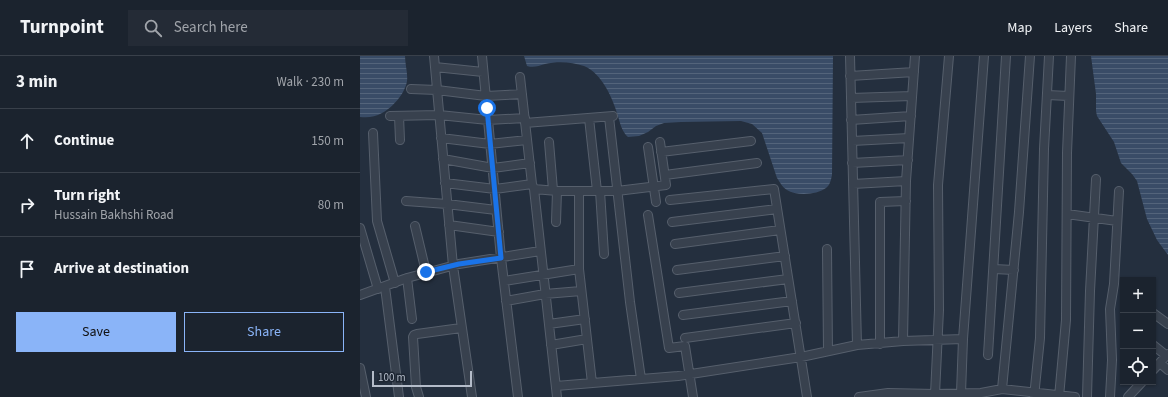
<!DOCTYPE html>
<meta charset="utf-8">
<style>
:root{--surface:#1b232e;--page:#242b36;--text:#f1f3f6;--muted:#a0a4aa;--line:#39404a;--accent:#8ab4f8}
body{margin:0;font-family:"Source Sans 3",sans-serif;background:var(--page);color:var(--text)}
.controls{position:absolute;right:12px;bottom:12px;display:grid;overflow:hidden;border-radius:0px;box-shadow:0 1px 3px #0004}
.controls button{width:36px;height:36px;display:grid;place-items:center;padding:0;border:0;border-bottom:1px solid var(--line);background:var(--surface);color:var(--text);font:20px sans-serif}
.scale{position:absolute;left:12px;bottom:10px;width:100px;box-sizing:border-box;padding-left:4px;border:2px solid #b4bcc9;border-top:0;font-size:11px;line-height:14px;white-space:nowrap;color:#b4bcc9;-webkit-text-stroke:3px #1d2633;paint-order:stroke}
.stop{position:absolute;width:12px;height:12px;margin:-9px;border:3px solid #1a73e8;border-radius:50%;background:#fff}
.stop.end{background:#1a73e8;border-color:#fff;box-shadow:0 1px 4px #0008}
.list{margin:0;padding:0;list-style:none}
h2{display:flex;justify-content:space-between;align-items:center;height:52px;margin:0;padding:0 16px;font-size:17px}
h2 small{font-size:13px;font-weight:400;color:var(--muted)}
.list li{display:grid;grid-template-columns:26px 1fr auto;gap:12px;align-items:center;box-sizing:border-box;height:64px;padding:0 16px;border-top:1px solid var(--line)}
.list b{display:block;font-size:15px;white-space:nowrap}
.list p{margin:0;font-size:13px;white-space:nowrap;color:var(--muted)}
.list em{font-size:13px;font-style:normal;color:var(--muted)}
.actions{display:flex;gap:8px;padding:12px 16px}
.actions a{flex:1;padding:9px 0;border:1px solid var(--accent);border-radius:0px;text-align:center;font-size:14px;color:var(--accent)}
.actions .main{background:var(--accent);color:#111}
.icon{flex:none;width:22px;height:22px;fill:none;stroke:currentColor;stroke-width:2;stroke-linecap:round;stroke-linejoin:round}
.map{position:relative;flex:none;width:808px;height:341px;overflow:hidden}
header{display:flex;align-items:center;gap:24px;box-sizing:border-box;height:56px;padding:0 20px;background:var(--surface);border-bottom:1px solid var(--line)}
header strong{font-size:19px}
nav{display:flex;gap:22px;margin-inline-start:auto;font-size:14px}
.search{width:280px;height:36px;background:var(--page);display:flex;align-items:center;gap:10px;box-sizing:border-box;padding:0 14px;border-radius:0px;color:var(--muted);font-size:15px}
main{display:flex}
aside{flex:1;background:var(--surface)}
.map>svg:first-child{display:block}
</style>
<header>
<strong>Turnpoint</strong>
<div class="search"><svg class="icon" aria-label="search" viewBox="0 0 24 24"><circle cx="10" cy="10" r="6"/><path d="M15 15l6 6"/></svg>Search here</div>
<nav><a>Map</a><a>Layers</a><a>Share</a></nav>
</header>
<main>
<aside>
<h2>3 min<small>Walk · 230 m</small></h2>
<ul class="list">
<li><svg class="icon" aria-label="ahead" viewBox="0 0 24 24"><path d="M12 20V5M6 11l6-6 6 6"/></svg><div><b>Continue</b></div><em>150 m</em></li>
<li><svg class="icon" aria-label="right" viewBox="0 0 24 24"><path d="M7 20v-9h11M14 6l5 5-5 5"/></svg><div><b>Turn right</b><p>Hussain Bakhshi Road</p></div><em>80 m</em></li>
<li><svg class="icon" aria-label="arrive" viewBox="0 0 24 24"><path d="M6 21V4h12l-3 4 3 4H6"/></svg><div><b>Arrive at destination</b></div></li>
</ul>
<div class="actions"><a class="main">Save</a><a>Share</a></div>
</aside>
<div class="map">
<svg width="808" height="341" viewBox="0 0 808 341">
<defs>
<pattern id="water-rules" width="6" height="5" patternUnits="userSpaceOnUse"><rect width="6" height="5" fill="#394c67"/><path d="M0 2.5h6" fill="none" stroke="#53647b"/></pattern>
</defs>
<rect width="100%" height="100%" fill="#242f3e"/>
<!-- water -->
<path fill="url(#water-rules)" d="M0 0H45C45 8 48 18 47 25 45 38 32 52 22 57 15 61 8 62 0 61Z
M164 0H473L472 119C471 124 470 129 466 132 457 139 436 140 427 134 422 131 420 126 417 122L402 77 392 68 381 65 321 66 304 67 296 70 288 76 279 80 268 81C262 76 260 67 258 60 253 43 242 17 224 10 212 6 198 5 185 8 178 10 174 12 167 10Z
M731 0H808V199L797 184 787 163 777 125 772 118 761 107 754 86 737 60 736 55V38Z"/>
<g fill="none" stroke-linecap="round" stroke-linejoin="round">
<!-- minor casing -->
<g stroke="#565f6c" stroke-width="10">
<path id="minor" d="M74 0 93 210 112 341
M122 0 141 202 158 341
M490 0 497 289
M75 11 123 16
M490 20 554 16
M160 21 172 128 174 133 197 341
M51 33 77 34 126 40 162 38
M687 39 709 40
M491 42 552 40
M30 60 79 59 128 64 165 62
M39 60 40 84
M249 61 270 246 281 323
M229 62 237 135
M491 64 551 60
M165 67 253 60
M13 77 17 165 35 227
M81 82 130 88 167 84
M492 85 549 82
M189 86 193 134
M288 91 296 146
M301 96 391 85
M83 103 133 112 170 107
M492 107 548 104
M305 119 397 107
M85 127 135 133 172 128
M493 128 546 125
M174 133 197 135H257L306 129 300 86
M219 135V213L232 327
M240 135 244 198
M310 144 414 133 447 341
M46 145 87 148 136 154
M707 158 757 165
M288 159 309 292 325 290 333 341
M196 166 197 135
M312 166 417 153
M89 169 139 176
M55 170 66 216
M0 172 18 233
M315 188 420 174
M467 193 468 295
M634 213 654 214
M317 214 425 200
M47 222 52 263
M144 225 219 213
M25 231 39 341
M319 237 428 223
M0 239 47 222 99 208 180 195
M146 245 185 238 221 235
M793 257 808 268
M323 259 432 245
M189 268 225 263
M325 282 436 267
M543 285 546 125 555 0
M520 288V146L546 145
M191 289 227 283
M793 289 807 300
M628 299 646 0
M800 307 808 314
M0 312 6 341
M793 314 808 298
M196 330 318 320 441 301 497 289 543 285 603 283
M642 333 659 156 670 0
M601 337 603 283 624 0
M575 338 579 254 578 129 589 0
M59 341 56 331 53 281 54 279 57 278 101 272
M499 341 528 337 575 338 621 337 642 333 715 341
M674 341 680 282 684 93 689 0
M699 341 706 264 707 97 711 0
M727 341 730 235 736 123
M750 341 752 304 750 253 754 228 759 135
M768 341 782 326"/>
</g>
<!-- minor -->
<use href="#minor" stroke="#38414e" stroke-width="8"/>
</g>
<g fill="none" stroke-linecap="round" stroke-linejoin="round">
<!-- route -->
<path stroke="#1a73e8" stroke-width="5" d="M66 216 99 208 141 202 127 52"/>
</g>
</svg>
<div class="controls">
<button>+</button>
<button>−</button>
<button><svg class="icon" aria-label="locate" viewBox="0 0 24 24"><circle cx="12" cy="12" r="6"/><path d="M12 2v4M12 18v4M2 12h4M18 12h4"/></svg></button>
</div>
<div class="scale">100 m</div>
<div class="stop" style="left:127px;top:52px"></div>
<div class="stop end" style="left:66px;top:216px"></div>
</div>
</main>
